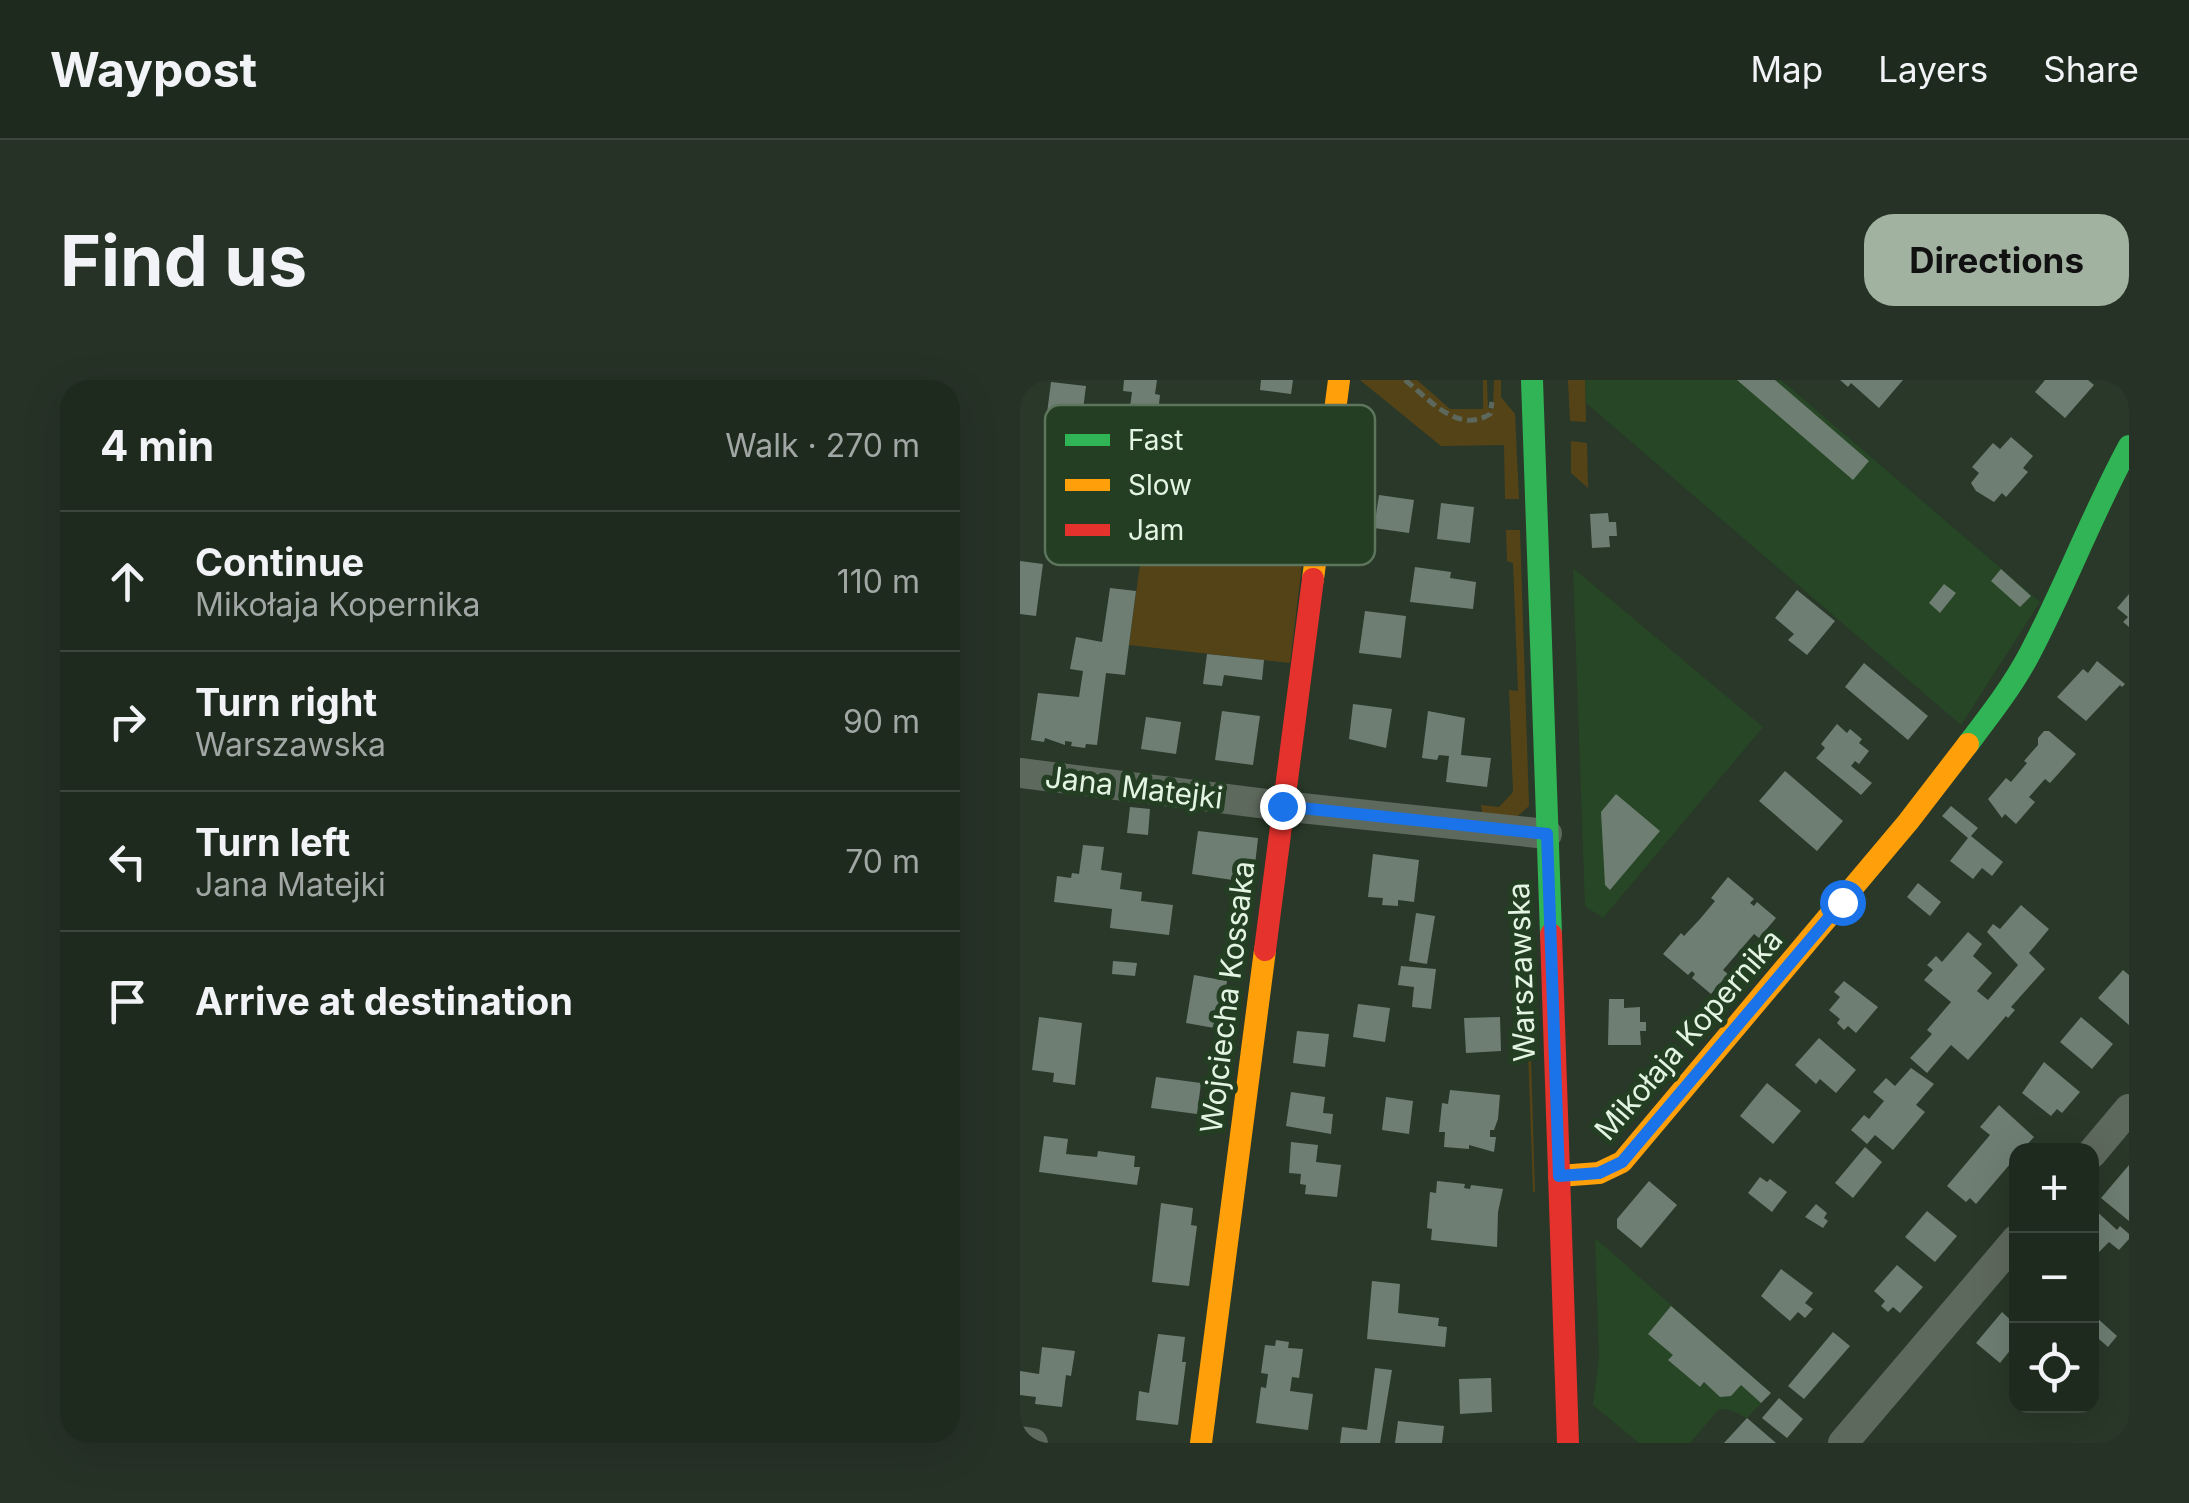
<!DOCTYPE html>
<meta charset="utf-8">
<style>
:root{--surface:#1f2a1e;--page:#273227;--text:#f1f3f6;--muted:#a1a7a4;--line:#3c463c;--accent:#a2b2a1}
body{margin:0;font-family:Inter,sans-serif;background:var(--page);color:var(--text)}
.controls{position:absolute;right:30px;bottom:30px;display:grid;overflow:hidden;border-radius:20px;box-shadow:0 10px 40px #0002}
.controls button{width:90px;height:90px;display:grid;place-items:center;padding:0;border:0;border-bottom:2px solid var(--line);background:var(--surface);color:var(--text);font:50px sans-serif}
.stop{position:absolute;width:30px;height:30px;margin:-22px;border:8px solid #1a73e8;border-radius:50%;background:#fff}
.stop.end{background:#1a73e8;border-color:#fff;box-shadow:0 2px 10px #0008}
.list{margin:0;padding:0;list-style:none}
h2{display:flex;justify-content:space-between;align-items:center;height:130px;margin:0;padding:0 40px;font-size:42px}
h2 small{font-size:32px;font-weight:400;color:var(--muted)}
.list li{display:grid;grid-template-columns:65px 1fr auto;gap:30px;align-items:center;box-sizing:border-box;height:140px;padding:0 40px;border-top:2px solid var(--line)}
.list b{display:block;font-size:38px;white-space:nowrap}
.list p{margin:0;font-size:32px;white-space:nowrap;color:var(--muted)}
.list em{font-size:32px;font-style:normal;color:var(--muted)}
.icon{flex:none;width:55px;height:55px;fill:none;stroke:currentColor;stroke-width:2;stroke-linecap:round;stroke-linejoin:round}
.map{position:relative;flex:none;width:1109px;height:1063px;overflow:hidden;border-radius:30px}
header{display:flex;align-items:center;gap:60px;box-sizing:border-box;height:140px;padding:0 50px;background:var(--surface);border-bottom:2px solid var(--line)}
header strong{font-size:48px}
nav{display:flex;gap:55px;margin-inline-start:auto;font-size:35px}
.intro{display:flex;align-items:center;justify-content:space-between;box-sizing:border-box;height:240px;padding:0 60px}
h1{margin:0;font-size:70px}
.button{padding:25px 45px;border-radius:30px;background:var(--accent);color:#111;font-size:35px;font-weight:700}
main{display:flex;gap:60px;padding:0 60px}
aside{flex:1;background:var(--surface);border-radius:30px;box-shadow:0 10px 40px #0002}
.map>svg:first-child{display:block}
</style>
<header>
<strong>Waypost</strong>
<nav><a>Map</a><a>Layers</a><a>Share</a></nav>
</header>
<div class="intro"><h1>Find us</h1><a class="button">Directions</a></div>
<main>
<aside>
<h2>4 min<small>Walk · 270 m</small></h2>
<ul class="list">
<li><svg class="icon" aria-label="ahead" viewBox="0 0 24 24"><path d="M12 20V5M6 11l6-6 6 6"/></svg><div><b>Continue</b><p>Mikołaja Kopernika</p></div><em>110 m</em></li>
<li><svg class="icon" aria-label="right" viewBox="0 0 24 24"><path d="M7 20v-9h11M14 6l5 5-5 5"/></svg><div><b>Turn right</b><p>Warszawska</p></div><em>90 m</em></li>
<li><svg class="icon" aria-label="left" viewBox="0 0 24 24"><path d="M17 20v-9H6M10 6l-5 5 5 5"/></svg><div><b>Turn left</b><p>Jana Matejki</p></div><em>70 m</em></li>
<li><svg class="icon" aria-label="arrive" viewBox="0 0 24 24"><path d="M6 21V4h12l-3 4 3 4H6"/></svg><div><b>Arrive at destination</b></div></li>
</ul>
</aside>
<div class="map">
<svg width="1109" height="1063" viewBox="0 0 1109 1063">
<rect width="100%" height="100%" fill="#293828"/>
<!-- built -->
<path fill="#274625" d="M565 0H761L1020 222 941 345 566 23Z
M553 188 743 347 583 538 565 526Z
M575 858 751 1013 727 1038 711 1030 699 1029 670 1063H619L573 1025 579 977Z"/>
<!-- green -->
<path fill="#554318" d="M340 0H397L430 29H463V0H467L468 28 473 29 474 0H481V17L495 34 499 119H485L484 65 421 66Z
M548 0H565L566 42 550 41Z
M551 61 567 63 568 108 551 93Z
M126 140 285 160 270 283 109 265Z
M486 150H500L509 426 498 436 463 438 461 425 479 427 493 412 489 310 498 311 493 183 487 181Z
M502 504H506L515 812H513Z"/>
<!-- building -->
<path fill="#6e7e73" d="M104 0H137L135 14 140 15 134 69 105 65 112 12 103 11Z
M241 0H273L271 14 240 10Z
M717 0H755L849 81 833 100Z
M820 0H883L859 28 831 3 828 7Z
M1025 0H1068L1074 5 1045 38 1015 12Z
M31 2 66 6 62 38 27 33Z
M991 57 1013 76 1003 88 1008 92 986 117 982 113 974 122 956 111 951 103 959 93 952 87 973 63 980 69Z
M359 115 394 120 389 153 354 148Z
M421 123 454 127 450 163 417 159Z
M588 133 589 142H596L597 156H589L590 167 572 168 570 134Z
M0 181 23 184 16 236 0 234Z
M395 187 431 192 430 198 456 202 453 229 390 222Z
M981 189 1011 216 1000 227 971 201Z
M924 204 936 213 920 233 909 223Z
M90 208 116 211 105 295 86 293 77 365 66 364 65 368 51 366 52 362 45 361V365L25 358 24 362 11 360 18 313 59 317 63 291 50 289 56 257 82 262Z
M777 210 815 241 787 275 768 260 774 254 755 238Z
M1109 214V247L1103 242 1108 237 1097 228Z
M345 231 386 236 381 278 339 273Z
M187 274 244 280 242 300 204 295 202 306 183 304Z
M1077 281 1105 304 1102 307 1100 305 1066 341 1037 317 1063 289 1068 293Z
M844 283 908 336 888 360 825 307Z
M333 324 372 329 366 368 329 359Z
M202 331 240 336 233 385 195 380Z
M408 331 445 338 441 375 471 378 467 407 426 402 429 376 419 375 417 380 402 378Z
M126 337 161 342 156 374 121 369Z
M817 344 827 353 830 349 842 359 839 363 849 371 839 384 835 381 831 386 852 403 841 415 796 378 805 368 801 364Z
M1024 351H1029L1056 374 1030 403 1025 399 1009 417 1015 422 996 444 985 434 982 438 968 419 986 398 991 402 1007 383 1004 381 1018 365V358Z
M765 391 823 441 797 471 739 421Z
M596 414 640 451 590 510 585 505 581 432Z
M931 426 958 448 951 456 983 482 972 496 962 488 953 499 930 481 948 458 922 436Z
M110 427 130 429 128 455 107 453Z
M178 451 238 458 233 503 172 494Z
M63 465 84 467 81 490 102 493 100 509 122 512 121 521 153 525 149 555 90 548 92 529 34 522 37 496 51 498 52 493 59 494Z
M353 474 399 480 394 522 378 520V526L362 525 363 518 348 517Z
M708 497 734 519 730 523 734 526 737 522 756 538 739 558 734 554 703 590 708 594 691 614 672 598 675 594 672 591 668 595 643 574 661 553 664 556 680 539 695 521 691 518Z
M898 503 921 522 910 536 887 517Z
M1001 525 1029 549 1009 573 1025 589 991 627 995 630 988 638 986 636 948 680 931 665 907 693 890 678 912 654 907 650 931 622 904 600 913 590 907 585 916 576 922 582 948 552 962 564 953 576 972 593 957 611 968 620 998 585 967 552 973 544 980 549Z
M396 533 415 536 407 584 389 581Z
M93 581 117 583 115 596 92 594Z
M381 586 416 589 411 629 392 627 394 607 378 605Z
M1103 590 1109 595V645L1078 618Z
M174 595 207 601 200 649 166 643Z
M824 601 858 627 836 653 828 646 824 650 817 643 820 639 809 630 820 617 814 612Z
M589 619H604V628L620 627V642H626V651H620L621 665H588Z
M338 624 370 628 365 662 333 657Z
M19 637 62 643 55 705 33 702 34 693 12 690Z
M480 637 481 671 446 673 444 638Z
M1061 637 1093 664 1072 689 1040 662Z
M277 651 309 654 305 687 273 683Z
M799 658 836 690 816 713 800 699 796 704 775 685Z
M1024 682 1060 712 1042 733 1037 729 1031 736 1002 713Z
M891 688 914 704 896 725 905 732 873 770 855 755 847 764 831 750 844 735 849 739 864 721 853 712 866 698 875 706Z
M136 697 181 703 177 734 131 728Z
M747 703 781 731 753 764 720 736Z
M430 710 480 715 478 739 474 750H470V757H476L474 772 449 765V769L424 767 425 752H419L422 723 428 724Z
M271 712 305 717 303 733 313 734 311 754 266 746Z
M366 717 393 721 389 754 362 750Z
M979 725 1014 757 1002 770H996V777L956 824 950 818 946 822 927 806 970 755 960 747Z
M24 756 48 759 46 774 77 777 78 771 115 776 114 787H120L117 805 19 792Z
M271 762 298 765 296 782 321 785 317 817 285 814 286 805 280 804 281 794 269 793Z
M845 767 862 782 833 818 815 803Z
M1109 785V841L1081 818Z
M740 797 747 802 750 799 767 812 752 832 728 813Z
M417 801 445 804 444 808 450 809 451 805 483 809 478 832 477 867 411 860 412 849 407 848 410 812 416 813Z
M629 801 657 825 621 868 597 848V839Z
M141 823 173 828 171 845 177 846 169 906 132 902Z
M796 824 807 833 804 838 808 841 803 848 785 837Z
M1072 827 1097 850 1100 846 1109 854V859L1099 870 1089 862 1072 879Z
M907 831 937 856 915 882 885 857Z
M877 885 903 907 880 933 873 927 868 932 861 926 865 921 854 911Z
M761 889 793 913 785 923 793 929 785 938 778 932 770 941 741 916Z
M352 901 380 904 378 933 419 938 418 946 427 947 425 967 347 959Z
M651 926 751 1013 741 1023 721 1005 711 1016 700 1017 684 1002 680 1007 648 980 653 975 628 954Z
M982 932 996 945V963L980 983 956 963Z
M1076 937 1097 956 1088 967 1072 953V942Z
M813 952 830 966 784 1019 768 1006Z
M138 954 165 957 162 982H166L158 1045 116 1040 119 1011 129 1013Z
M256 960 269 962 268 968 283 969 279 998 272 997 270 1011 293 1014 288 1050 236 1043 241 1007 246 1008 248 994 241 993 245 965 255 966Z
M22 967 55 971 51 996 46 995 42 1027 15 1024 16 1017 0 1015V991L19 994Z
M355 988 372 990 360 1063H320L322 1047 347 1050Z
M471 998 472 1032 440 1034 439 999Z
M759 1018 783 1039 767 1058 742 1038Z
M727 1038 756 1063H704Z
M378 1041 424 1046 422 1063H375Z"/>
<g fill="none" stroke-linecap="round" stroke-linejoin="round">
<!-- path -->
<path stroke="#5d685d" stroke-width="5" stroke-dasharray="10 5" stroke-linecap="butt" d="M385 0C408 18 438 55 470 34L472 22"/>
<!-- street -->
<path stroke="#5e695d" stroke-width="30" d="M0 393 262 426 527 454
M1072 773 1109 729
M0 1061 13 1063
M823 1063 996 860"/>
<!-- fast -->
<path stroke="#30b455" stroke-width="22" d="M512 0 531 554
M948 364C970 335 992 307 1009 275 1045 207 1072 134 1109 66"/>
<!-- slow -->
<path stroke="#ff9f0a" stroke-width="22" d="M293 199 319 0
M539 796 579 793 602 782 888 442 948 364
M181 1063 245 570"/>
<!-- jam -->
<path stroke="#e5322d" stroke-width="22" d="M531 554 548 1063
M245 570 293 199"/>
</g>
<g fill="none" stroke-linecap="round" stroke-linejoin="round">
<!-- route -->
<path stroke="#1a73e8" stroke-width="12" d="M262 426 527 454 539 796 579 793 602 782 822 522"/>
</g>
<g text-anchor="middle" stroke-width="10" stroke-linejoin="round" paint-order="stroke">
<!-- street labels -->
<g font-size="30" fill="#e3f4e2" stroke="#233e22">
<text transform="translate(114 408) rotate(7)" y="10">Jana Matejki</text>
<text transform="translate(502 592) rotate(-92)" y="10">Warszawska</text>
<text transform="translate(208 617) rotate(-83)" y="10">Wojciecha Kossaka</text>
<text transform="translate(669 655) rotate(-49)" y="10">Mikołaja Kopernika</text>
</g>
</g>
<!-- legend -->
<rect x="25" y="25" width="330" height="160" rx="15" fill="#233e22" stroke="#5d755c" stroke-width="2.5"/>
<rect x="45" y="54" width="45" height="12" fill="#30b455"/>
<rect x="45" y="99" width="45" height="12" fill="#ff9f0a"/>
<rect x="45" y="144" width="45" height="12" fill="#e5322d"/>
<g font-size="28" fill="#e3f4e2">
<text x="108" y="70">Fast</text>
<text x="108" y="115">Slow</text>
<text x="108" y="160">Jam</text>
</g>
</svg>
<div class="controls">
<button>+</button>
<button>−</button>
<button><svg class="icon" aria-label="locate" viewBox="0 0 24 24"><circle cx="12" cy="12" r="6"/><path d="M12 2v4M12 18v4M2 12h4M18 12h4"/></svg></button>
</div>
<div class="stop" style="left:822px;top:522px"></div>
<div class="stop end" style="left:262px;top:426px"></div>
</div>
</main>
